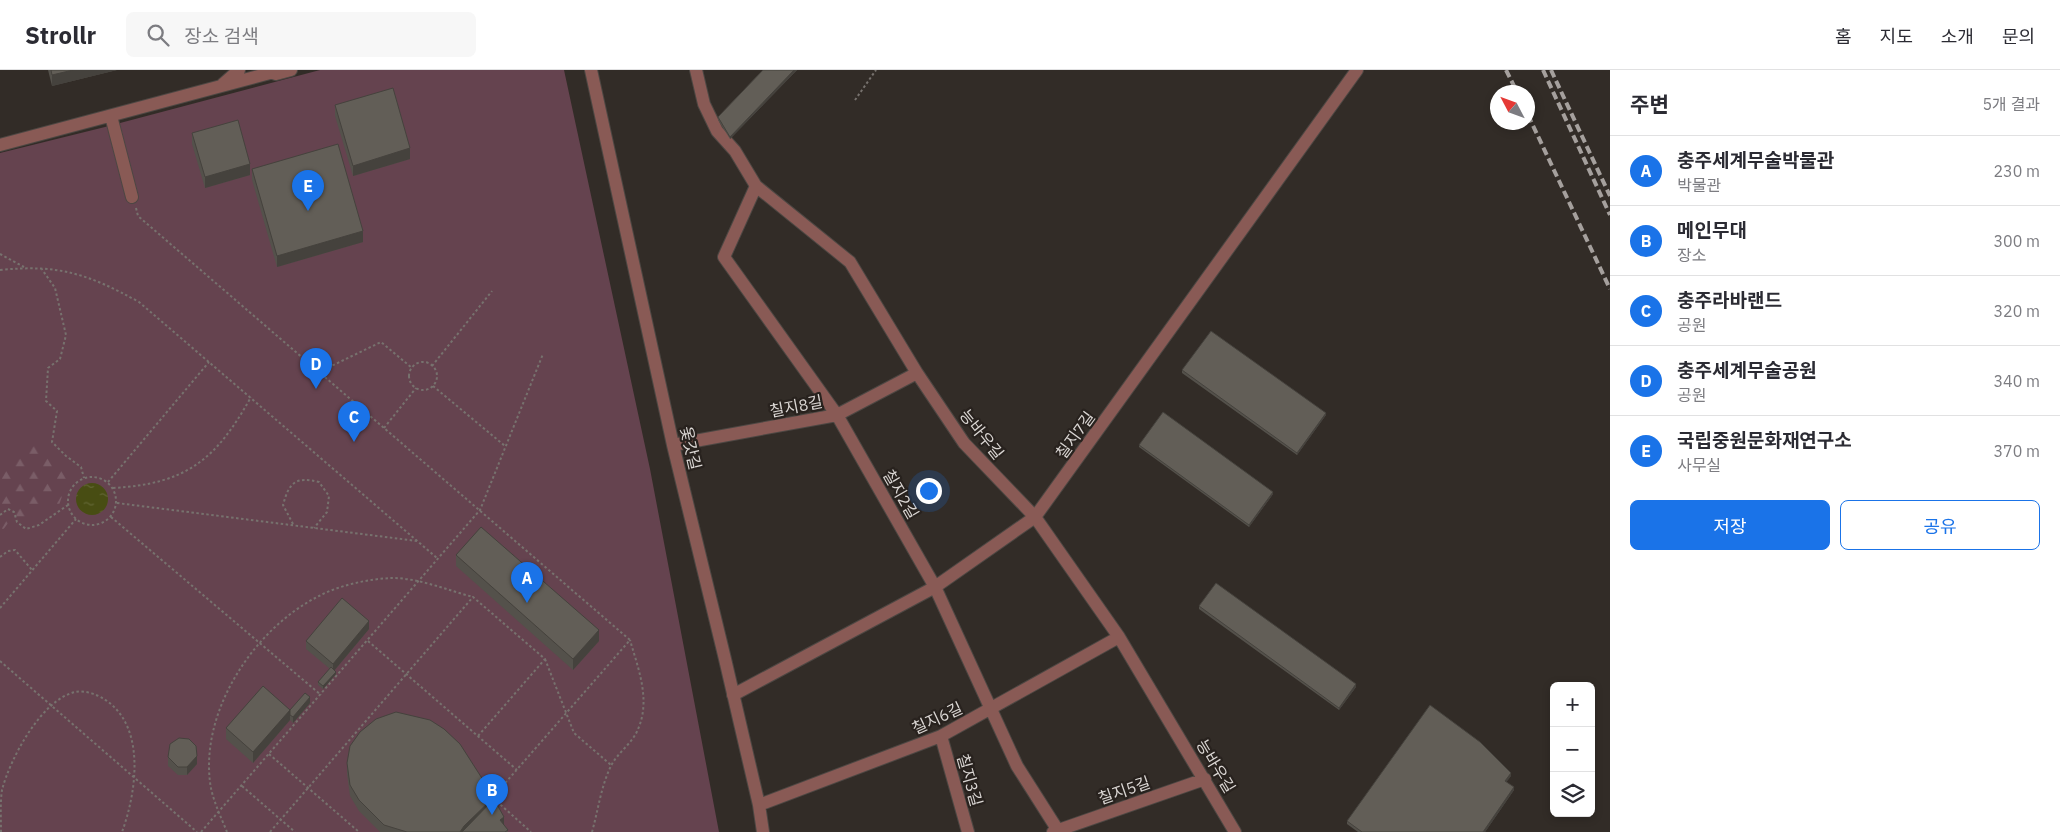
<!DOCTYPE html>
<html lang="ko">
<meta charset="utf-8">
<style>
:root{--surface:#fff;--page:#f7f7f7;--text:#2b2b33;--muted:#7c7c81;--line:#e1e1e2;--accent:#1a73e8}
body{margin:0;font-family:"IBM Plex Sans","Noto Sans KR",sans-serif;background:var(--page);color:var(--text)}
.controls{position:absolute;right:15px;bottom:15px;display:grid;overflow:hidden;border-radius:8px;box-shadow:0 2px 8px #0003}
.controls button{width:45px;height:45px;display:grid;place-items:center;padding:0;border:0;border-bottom:1px solid var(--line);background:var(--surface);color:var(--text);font:25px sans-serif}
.compass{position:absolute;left:1490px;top:15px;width:45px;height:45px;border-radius:50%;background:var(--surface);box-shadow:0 2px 8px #0003;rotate:311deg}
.you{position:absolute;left:928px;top:420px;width:18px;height:18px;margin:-12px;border:4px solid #fff;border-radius:50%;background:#1a73e8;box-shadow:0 0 0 8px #1a73e833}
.badge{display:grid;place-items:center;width:32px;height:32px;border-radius:50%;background:var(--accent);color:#fff;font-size:16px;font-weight:700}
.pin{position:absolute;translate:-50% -41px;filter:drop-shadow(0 1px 2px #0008)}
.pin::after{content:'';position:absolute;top:26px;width:18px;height:15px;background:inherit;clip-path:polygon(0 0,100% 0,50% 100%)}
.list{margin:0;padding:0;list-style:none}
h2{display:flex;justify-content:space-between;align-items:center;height:65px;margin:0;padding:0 20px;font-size:21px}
h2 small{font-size:16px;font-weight:400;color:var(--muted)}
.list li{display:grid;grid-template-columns:32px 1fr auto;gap:15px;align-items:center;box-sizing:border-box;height:70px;padding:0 20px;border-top:1px solid var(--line)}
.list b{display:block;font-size:19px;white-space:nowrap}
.list p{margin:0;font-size:16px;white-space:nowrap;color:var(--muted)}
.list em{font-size:16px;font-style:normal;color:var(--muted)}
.actions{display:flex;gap:10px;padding:15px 20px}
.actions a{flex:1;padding:11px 0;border:1px solid var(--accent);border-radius:8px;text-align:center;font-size:18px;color:var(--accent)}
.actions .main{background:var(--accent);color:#fff}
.icon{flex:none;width:28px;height:28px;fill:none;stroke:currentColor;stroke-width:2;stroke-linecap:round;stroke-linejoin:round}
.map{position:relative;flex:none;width:1610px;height:762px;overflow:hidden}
header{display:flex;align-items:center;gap:30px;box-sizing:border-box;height:70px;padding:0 25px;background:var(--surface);border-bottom:1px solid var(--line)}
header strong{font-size:24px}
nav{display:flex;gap:28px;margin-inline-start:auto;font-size:18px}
.search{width:350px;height:45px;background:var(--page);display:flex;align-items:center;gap:12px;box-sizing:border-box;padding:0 18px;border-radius:8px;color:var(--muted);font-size:19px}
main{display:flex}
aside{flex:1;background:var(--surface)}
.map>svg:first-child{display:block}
</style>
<header>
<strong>Strollr</strong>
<div class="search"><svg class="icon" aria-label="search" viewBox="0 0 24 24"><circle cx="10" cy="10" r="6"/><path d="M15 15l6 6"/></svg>장소 검색</div>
<nav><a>홈</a><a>지도</a><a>소개</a><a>문의</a></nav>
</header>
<main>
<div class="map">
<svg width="1610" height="762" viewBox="0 0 1610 762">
<defs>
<pattern id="forest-firs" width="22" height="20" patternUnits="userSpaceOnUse" patternTransform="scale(1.25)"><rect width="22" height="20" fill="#65434f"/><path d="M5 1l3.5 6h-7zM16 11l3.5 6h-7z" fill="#7a5d67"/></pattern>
<pattern id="water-ripples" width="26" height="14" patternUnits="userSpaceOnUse" patternTransform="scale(1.25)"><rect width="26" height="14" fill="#484d13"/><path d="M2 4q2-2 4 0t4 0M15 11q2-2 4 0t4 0" fill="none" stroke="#626634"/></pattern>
</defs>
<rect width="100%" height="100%" fill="#322c27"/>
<!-- green -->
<path fill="#65434f" d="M320 0H564L650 399 719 762H0V83L105 57Z"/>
<!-- forest -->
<path fill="url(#forest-firs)" d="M32 370 43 372C49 388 64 399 78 408L65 418 59 435H49L33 449 8 453 0 464V392Z"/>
<!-- water -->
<path fill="url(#water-ripples)" d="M76 429a16 16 0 1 1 32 0a16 16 0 1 1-32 0Z"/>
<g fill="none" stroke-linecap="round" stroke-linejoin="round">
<!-- minor casing -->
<g stroke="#4d4743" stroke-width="14">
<path id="minor" d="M264 0 276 4 291 0
M591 0 673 375 725 589 759 735 763 762
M696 0 704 34 717 61 735 81 756 116 850 192 917 303 964 373 1035 447 1119 567 1235 762
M223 14 239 0
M111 46 132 127
M0 75 270 3
M756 116 724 187 837 345 935 517 1017 696 1059 762
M673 375 837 345 917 303
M733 625 935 517 1035 447 1357 0
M941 666 968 762
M759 735 941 666 1119 567
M1053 762 1205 709"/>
</g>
<!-- path -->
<path stroke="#77726e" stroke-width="2" stroke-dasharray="2.5 2.5" stroke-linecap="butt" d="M855 30 876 0
M136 138 138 146 630 570 493 727
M0 184 24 197
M41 198 55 218 66 265 60 289 48 298 46 331 57 341 52 372 66 386 81 397 84 408
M0 200C59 194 88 204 139 232L437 488
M409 306a14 14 0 1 1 28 0a14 14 0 1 1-28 0Z
M432 296 492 221
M319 302 381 272 412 298
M433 316 505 376
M384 358 416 318
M68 431a24 24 0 1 1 48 0a24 24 0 1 1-48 0Z
M108 412 209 292
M113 418C186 414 216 390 251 327
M117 433 417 471
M0 445 8 439 14 442 17 452 26 459 39 455 68 435
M111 447 321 625
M293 454 283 435C289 413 295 406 319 412L329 426 327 442 314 458
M0 487 8 481 15 480 32 500
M0 538 76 449
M368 571 517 700
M545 589 574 663 611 695
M0 591 197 762
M269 684 359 762
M242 716 295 762
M493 728 531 762
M1 762C1 749 0 733 2 720 10 689 41 630 75 622 84 620 96 624 104 629 146 655 137 721 122 762
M201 762 480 440 543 284
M227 762C221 747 212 729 210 712 201 639 255 558 319 526 340 515 368 509 392 508 419 508 447 520 473 527
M270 762 473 527 545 589 478 666
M592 762C598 741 601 716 611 696 617 683 633 673 638 659 651 630 638 598 630 570"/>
<!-- minor -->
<use href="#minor" stroke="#895a55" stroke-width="12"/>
<!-- rail -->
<path stroke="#a5a09d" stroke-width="4" stroke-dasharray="8 4" stroke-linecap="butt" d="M1506 0 1517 22
M1543 0 1610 145
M1551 0 1610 126
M1528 45 1610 219"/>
</g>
<!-- wall -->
<path fill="#54514b" d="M48 0H117L52 16Z
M763 0H797L730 69 718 50V47Z
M335 35 410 89 353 106 335 46Z
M192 63 250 105 205 118 192 74Z
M252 99 363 172 277 197 252 110Z
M1182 300 1326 345 1297 385 1182 303Z
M1139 375 1273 424 1249 457 1139 377Z
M456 485 599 571 573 600 456 496Z
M1199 536 1356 617 1339 640 1199 539Z
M369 559 334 601 336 604 323 619 318 615V612L330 599 306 579V571Z
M310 633 293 653 290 650 253 693 226 669V658L290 640Z
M168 687 197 694 187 705H178L168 696Z
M347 693 494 729 504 754 508 762H380L359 741 350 726 347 704Z
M1511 706 1506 712 1514 720 1485 762H1358L1347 754V751Z"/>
<!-- shaded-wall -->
<path fill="#45423d" d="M73 0H117L52 16V5Z
M794 0H797L730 69V67Z
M410 78V89L353 106V96Z
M250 94V105L205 118V107Z
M363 161V172L277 197V186Z
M1326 343V345L1297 385V383Z
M1273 422V424L1249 457V455Z
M369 551V559L333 602V594Z
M599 560V571L573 600V589Z
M336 602V604L323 619V616Z
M1356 614V617L1339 640V638Z
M310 627V633L293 653V647Z
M290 640V650L253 693V682Z
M197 686V694L187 705V697Z
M1511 703V706L1505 714V711Z
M1514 717V720L1485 762H1483Z
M494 727V737L469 762H460L464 756Z
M504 747V755L500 750Z"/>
<!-- building -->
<path fill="#625e57" stroke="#45423d" d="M51 0H73L52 5Z
M763 0H794L730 67 718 47Z
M393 18 410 78 353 96 335 35Z
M238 50 250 94 205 107 192 63Z
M338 74 363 161 277 186 252 99Z
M1211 261 1326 343 1297 383 1182 300Z
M1163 342 1273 422 1249 455 1139 375Z
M481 457 599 560 573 589 456 485Z
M1216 513 1356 614 1339 638 1199 536Z
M342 528 369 551 333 594 306 571Z
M331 597 336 602 323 616 318 612Z
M263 616 290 640 253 682 226 658Z
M305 623 310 627 293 647 290 645V640Z
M1430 635 1480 672 1511 703 1505 711 1514 717 1483 762H1362L1347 751Z
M396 642 430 650 444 659 460 674 494 727 464 756 460 762H407L384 755 359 730 350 715 347 693 350 676 360 662 376 649Z
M179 668 189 669 196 676 197 686 187 697H178L168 687 170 674Z
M494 729 504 747 500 750 508 760 505 762H462Z"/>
<g text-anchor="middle" stroke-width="4.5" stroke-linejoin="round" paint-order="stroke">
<!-- street labels -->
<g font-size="16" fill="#dad6d3" stroke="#28221e">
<text transform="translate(796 336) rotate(-11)" y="6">칠지8길</text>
<text transform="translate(982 364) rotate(51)" y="6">능바우길</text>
<text transform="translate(1075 365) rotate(-54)" y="6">칠지7길</text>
<text transform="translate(691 378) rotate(77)" y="6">옻갓길</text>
<text transform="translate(901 424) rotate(60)" y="6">칠지2길</text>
<text transform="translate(937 648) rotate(-25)" y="6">칠지6길</text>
<text transform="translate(1216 696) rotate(59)" y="6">능바우길</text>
<text transform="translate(970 710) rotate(74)" y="6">칠지3길</text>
<text transform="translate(1124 720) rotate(-19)" y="6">칠지5길</text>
</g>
</g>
</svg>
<div class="controls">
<button>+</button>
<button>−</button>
<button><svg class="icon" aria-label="layers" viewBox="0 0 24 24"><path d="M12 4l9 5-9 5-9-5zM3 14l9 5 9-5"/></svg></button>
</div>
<svg class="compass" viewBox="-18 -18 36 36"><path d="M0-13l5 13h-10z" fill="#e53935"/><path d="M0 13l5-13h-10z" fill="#7c7c81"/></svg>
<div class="you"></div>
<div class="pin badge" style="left:527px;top:533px">A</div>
<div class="pin badge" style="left:492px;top:745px">B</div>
<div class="pin badge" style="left:354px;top:372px">C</div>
<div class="pin badge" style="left:316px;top:319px">D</div>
<div class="pin badge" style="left:308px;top:141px">E</div>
</div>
<aside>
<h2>주변<small>5개 결과</small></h2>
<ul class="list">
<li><span class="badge">A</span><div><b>충주세계무술박물관</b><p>박물관</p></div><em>230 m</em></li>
<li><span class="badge">B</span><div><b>메인무대</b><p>장소</p></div><em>300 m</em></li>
<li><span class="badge">C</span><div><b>충주라바랜드</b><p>공원</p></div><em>320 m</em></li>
<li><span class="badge">D</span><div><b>충주세계무술공원</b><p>공원</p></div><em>340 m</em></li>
<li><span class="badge">E</span><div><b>국립중원문화재연구소</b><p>사무실</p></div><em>370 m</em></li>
</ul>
<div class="actions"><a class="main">저장</a><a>공유</a></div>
</aside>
</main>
